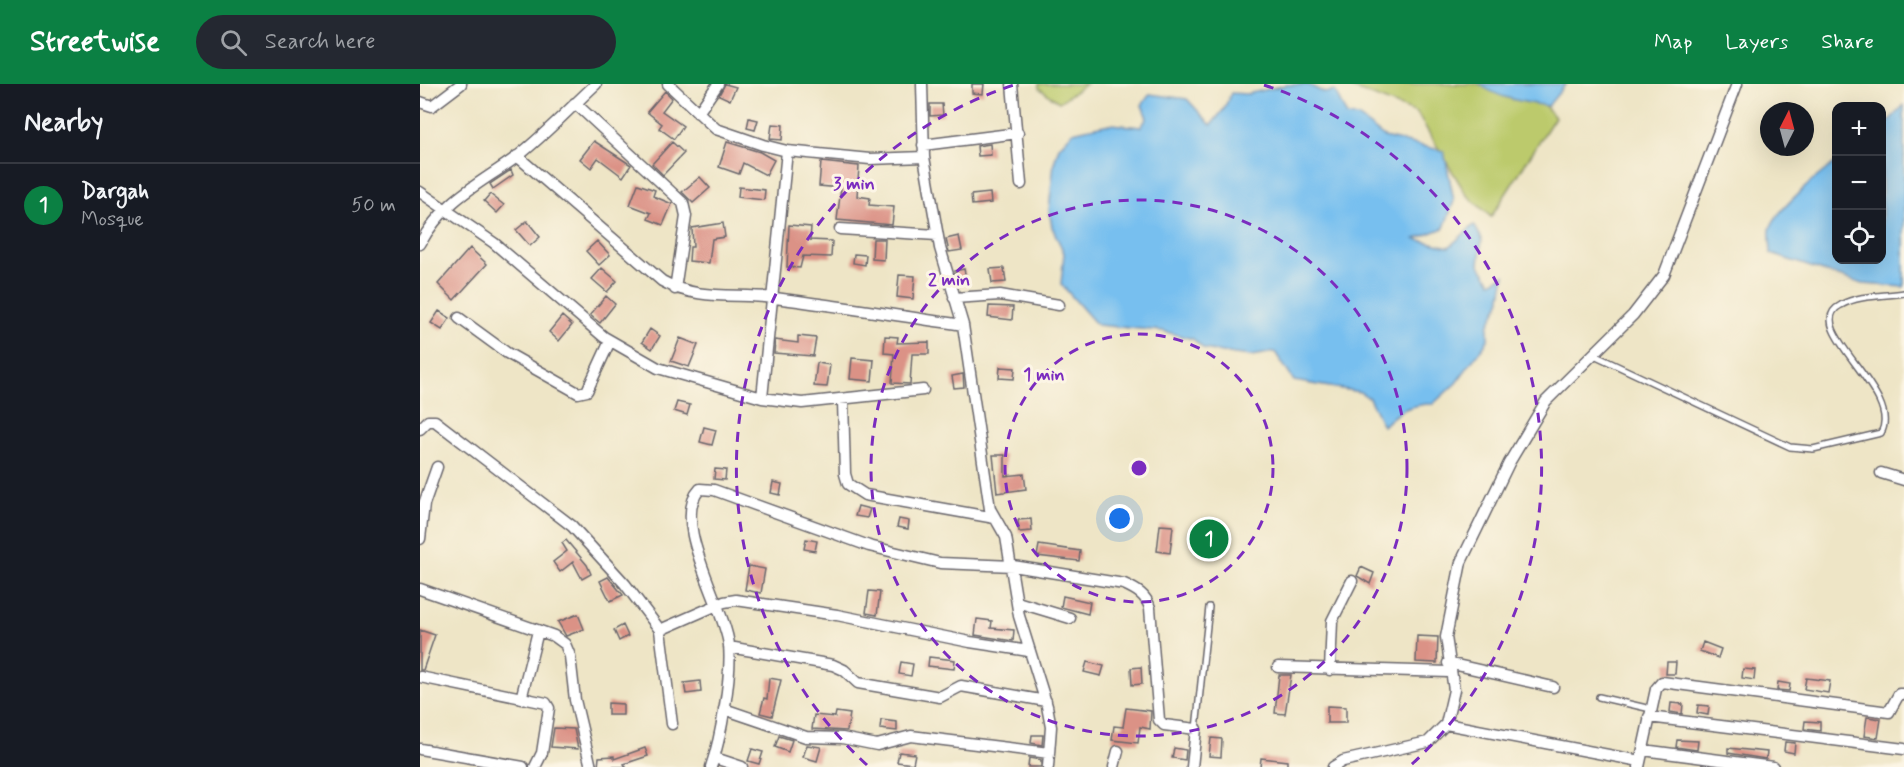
<!DOCTYPE html>
<meta charset="utf-8">
<style>
:root{--surface:#171b24;--page:#242831;--text:#f1f3f6;--muted:#9ea1a6;--line:#363941;--accent:#0b8043}
body{margin:0;font-family:Mynerve,sans-serif;background:var(--page);color:var(--text)}
.controls{position:absolute;right:18px;top:18px;display:grid;overflow:hidden;border-radius:12px;box-shadow:0 6px 24px #0002}
.controls button{width:54px;height:54px;display:grid;place-items:center;padding:0;border:0;border-bottom:2px solid var(--line);background:var(--surface);color:var(--text);font:30px sans-serif}
.compass{position:absolute;left:1340px;top:18px;width:54px;height:54px;border-radius:50%;background:var(--surface);box-shadow:0 6px 24px #0002;rotate:6deg}
.you{position:absolute;left:700px;top:435px;width:21px;height:21px;margin:-15px;border:4px solid #fff;border-radius:50%;background:#1a73e8;box-shadow:0 0 0 9px #1a73e833}
.badge{display:grid;place-items:center;width:39px;height:39px;border-radius:50%;background:var(--accent);color:#fff;font-size:20px;font-weight:700}
.pin{position:absolute;translate:-50% -50%;border:3px solid #fff;box-shadow:0 2px 6px #0006}
.list{margin:0;padding:0;list-style:none}
h2{display:flex;justify-content:space-between;align-items:center;height:78px;margin:0;padding:0 24px;font-size:26px}
h2 small{font-size:20px;font-weight:400;color:var(--muted)}
.list li{display:grid;grid-template-columns:39px 1fr auto;gap:18px;align-items:center;box-sizing:border-box;height:84px;padding:0 24px;border-top:2px solid var(--line)}
.list b{display:block;font-size:22px;white-space:nowrap}
.list p{margin:0;font-size:20px;white-space:nowrap;color:var(--muted)}
.list em{font-size:20px;font-style:normal;color:var(--muted)}
.icon{flex:none;width:33px;height:33px;fill:none;stroke:currentColor;stroke-width:2;stroke-linecap:round;stroke-linejoin:round}
.map{position:relative;flex:none;width:1484px;height:683px;overflow:hidden}
header{display:flex;align-items:center;gap:36px;box-sizing:border-box;height:84px;padding:0 30px;background:var(--accent);color:#fff}
header strong{font-size:28px}
nav{display:flex;gap:33px;margin-inline-start:auto;font-size:21px}
.search{width:420px;height:54px;background:var(--page);display:flex;align-items:center;gap:15px;box-sizing:border-box;padding:0 21px;border-radius:33px;color:var(--muted);font-size:22px}
main{display:flex}
aside{flex:1;background:var(--surface)}
.map>svg:first-child{display:block}
</style>
<header>
<strong>Streetwise</strong>
<div class="search"><svg class="icon" aria-label="search" viewBox="0 0 24 24"><circle cx="10" cy="10" r="6"/><path d="M15 15l6 6"/></svg>Search here</div>
<nav><a>Map</a><a>Layers</a><a>Share</a></nav>
</header>
<main>
<aside>
<h2>Nearby<small></small></h2>
<ul class="list">
<li><span class="badge">1</span><div><b>Dargah</b><p>Mosque</p></div><em>50 m</em></li>
</ul>
</aside>
<div class="map">
<svg width="1484" height="683" viewBox="0 0 1484 683">
<rect width="100%" height="100%" fill="#fcf5e5"/>
<filter id="ink" filterUnits="userSpaceOnUse"><feTurbulence type="fractalNoise" baseFrequency=".0167" numOctaves="2"/><feDisplacementMap in="SourceGraphic" scale="12" xChannelSelector="R" yChannelSelector="G"/><feConvolveMatrix kernelMatrix="1 2 1 2 8 2 1 2 1" color-interpolation-filters="sRGB"/></filter>
<filter id="wash" filterUnits="userSpaceOnUse"><feTurbulence type="fractalNoise" baseFrequency=".008" numOctaves="4" result="noise"/><feDisplacementMap in="SourceGraphic" scale="24" xChannelSelector="R" yChannelSelector="G"/><feGaussianBlur stdDeviation="1.35" result="paint"/><feColorMatrix in="noise" values="0 0 0 0 0 0 0 0 0 0 0 0 0 0 0 0 0 1.4 0 .05"/><feComposite in="paint" operator="in"/></filter>
<g filter="url(#wash)">
<rect width="100%" height="100%" fill="#eee5c6"/>
<!-- green -->
<path fill="#bcca6c" stroke="#6f7654" stroke-width="1.5" d="M619 0H666L639 18 619 4Z
M922 0H1090L1114 10 1135 33 1071 133 1046 110 997 29Z"/>
<!-- water -->
<path fill="#77bfef" stroke="#4c7095" stroke-width="1.5" d="M1059 0H1146L1128 22C1103 18 1079 15 1059 0Z
M866 1H889L904 9 915 7 927 32 938 33 964 53 1024 67 1034 117 1024 144 995 155 1029 163 1054 141 1062 155 1059 180 1071 198 1085 191 1080 218 1068 242V256L1036 299 1013 320C991 320 978 326 963 342L949 314 940 308 874 297 855 268 831 272 814 270 784 265 773 255 743 247 677 241 641 200 644 169 632 143 629 126 634 79 639 63 653 48 670 44 690 40 721 43 727 34 722 21 730 10 767 15 791 41 804 25 811 9 827 10Z
M1484 21V203L1443 200 1351 170C1351 162 1349 153 1350 146 1353 128 1401 89 1416 78V176H1462V44Z"/>
<g id="blocks">
<!-- building -->
<path fill="#db9286" d="M305 0 316 3 310 16 299 11Z
M552 0H564L563 10 552 9Z
M245 7 252 14 242 27 263 42 254 55 239 44 242 40 227 28Z
M510 20H522L523 31 510 32Z
M329 34 338 36 335 46 327 44Z
M352 40 363 41 362 56 350 55Z
M174 57 211 81 203 93 178 74 171 84 160 75Z
M252 58 264 69 243 91 232 80Z
M307 58 340 68 354 76 346 91 323 79 319 90 299 83Z
M570 60 571 71 558 72 557 62Z
M401 78 439 82 437 112 450 114 449 121 474 123 472 141 417 136 421 104 399 102Z
M91 86 93 91 73 105 70 100Z
M280 93 290 104 273 119 262 108Z
M218 100 235 106 233 112 252 120 243 141 228 135 231 129 210 121Z
M319 103 345 106 344 116 318 113Z
M570 109 571 119 552 121 551 111Z
M70 110 84 121 77 129 64 117Z
M107 137 120 153 110 162 96 146Z
M303 139 305 153 292 155 289 179 269 177 270 163H273L272 144Z
M369 141 391 143 390 156 412 157 411 173 383 172 380 184 367 183Z
M539 152 542 166 529 168 526 155Z
M453 155H465L464 176 452 175Z
M177 157 190 171 179 181 166 167Z
M50 164 67 180 34 216 18 200Z
M434 170 446 171 445 181 433 179Z
M182 184 197 197 187 208 172 195Z
M584 184 586 198 572 199 570 185Z
M544 185 546 194 537 196 535 187Z
M479 191 495 192 493 215 477 213Z
M186 212 195 220 180 239 170 231Z
M569 222 593 223 592 236 568 233Z
M19 227 30 234 22 246 11 239Z
M142 232 152 241 139 257 129 248Z
M230 245 240 252 232 265 222 258Z
M378 252 396 254 393 272 354 269 355 256 378 259Z
M465 252 478 253 477 259 509 258V270H492L490 300 472 299 474 270 464 269Z
M260 254 278 261 269 283 251 277Z
M432 274 454 276 452 297 430 295Z
M397 279 410 281 407 303 394 302Z
M580 283 595 284 594 295 579 294Z
M543 290 544 303 534 304 532 292Z
M257 318 270 321 267 331 254 327Z
M284 343 296 346 292 361 280 358Z
M573 371H585V392L604 390 606 405 577 409Z
M295 385 306 386 305 396 294 395Z
M353 398 362 400 360 411 351 409Z
M438 422 450 425 447 434 435 432Z
M479 435 489 437 488 445 477 443Z
M611 435 612 447 599 448 598 436Z
M740 441 753 442 750 469 737 467Z
M386 455 397 457 395 467 384 465Z
M146 456 167 481 171 490 162 495 153 478 140 488 133 478 147 467 142 459Z
M619 461 660 467 659 477 617 472Z
M329 482 345 485 341 509 325 506Z
M941 483 954 489 950 500 937 492Z
M188 493 203 511 190 517 180 497Z
M449 507 460 508 457 531 446 529Z
M643 512 670 518 668 530 641 523Z
M158 530 164 545 146 552 138 538Z
M557 535 572 537 571 544 594 546 593 557 555 551Z
M203 541 208 552 199 557 194 546Z
M0 546 15 551 3 586H0Z
M997 552 1018 553 1017 579 996 578Z
M1283 558 1301 565 1298 574 1280 567Z
M509 573 535 576 534 585 508 582Z
M481 578 493 580 491 592 479 590Z
M667 578 684 582 681 592 664 588Z
M1247 578H1256L1255 590H1246Z
M721 583 722 600 712 601 711 584Z
M1323 585 1335 586 1334 596 1322 594Z
M859 591H871L865 630 855 629Z
M349 594 361 596 352 632 340 629 344 614 347 615Z
M1386 594 1410 597 1408 609 1384 605Z
M280 597 281 608 266 610 264 599Z
M1358 598 1370 600 1369 607 1357 606Z
M188 619 203 620V631H188Z
M1251 619 1263 620 1262 630 1250 628Z
M1278 621 1289 622 1288 631 1277 629Z
M907 622 926 623V639H907Z
M706 624 731 627 730 645 720 643 718 659 692 656 694 642 703 643Z
M416 628 430 630 427 647 392 645 394 631 415 633Z
M1447 633 1461 635 1458 654 1444 652Z
M461 636 477 638V647L460 645Z
M1385 637 1400 638V647L1384 645Z
M134 644 154 645 158 665 131 663Z
M612 651H623L622 661 611 659Z
M359 652 372 656 368 668 355 663Z
M791 654 802 655 801 673 789 672Z
M1257 656 1278 657 1277 666 1256 663Z
M1365 658 1375 659 1374 669 1364 667Z
M387 661 401 663 397 677 383 673Z
M225 664 228 672 204 680 206 683H178L179 673 194 672V675Z
M754 664 766 666 765 676 752 674Z
M1308 664 1347 668 1346 675 1308 669Z
M332 665 343 668 339 680 328 677Z
M479 668 495 670 493 680 477 678Z
M609 674 621 676V683H608Z
M841 674 867 677V683H840Z"/>
</g>
</g>
<g filter="url(#ink)">
<use href="#blocks" fill-opacity="0" stroke="#69666c" stroke-width="1.5"/>
<g fill="none" stroke-linecap="round" stroke-linejoin="round">
<!-- service casing -->
<g stroke="#69666c" stroke-width="8">
<path id="service" d="M1174 271 1370 363 1393 365 1461 349C1484 309 1379 242 1421 221 1438 211 1465 212 1484 209
M1179 613 1231 625
M776 645 789 523"/>
</g>
<!-- minor casing -->
<g stroke="#69666c" stroke-width="13">
<path id="minor" d="M248 0 296 45 343 61 367 67 450 75 504 73
M502 0 504 73 520 164 543 241 570 425 586 453 599 532 627 622 631 643 628 683
M592 0 601 100
M0 18 12 22 41 0
M155 19 263 119 266 132 255 205
M278 29 298 0
M503 61 598 49
M97 72 242 197C277 217 317 209 355 214 418 222 480 232 543 241
M0 108 74 159 184 253 238 284 342 314 382 319 503 306
M420 145 517 151
M0 160C25 114 59 101 98 72 126 50 150 24 176 0
M534 214 580 211 639 221
M39 234 87 269 158 309 167 307 190 257
M342 314 367 67
M423 316 425 390 428 400 445 411 575 434
M0 345 8 337H15L152 442 205 500 240 546 304 518 316 516 417 531 550 558 609 567
M1461 389 1484 396
M0 455 4 420 17 383
M0 505 134 552 145 560 150 572 155 616 171 683
M597 518 650 534
M240 546 252 640
M309 563 413 581 424 586 438 599 520 613 541 602 626 617
M1028 579 1133 603
M858 583 1029 588
M910 586 912 537 932 497
M0 593 126 619 129 624 122 669 115 683
M101 615 118 547
M304 625 386 653 422 654 457 661 491 652 629 669
M1229 633 1484 665
M1026 640 1220 677
M0 665 103 683
M1223 666 1353 683
M295 674 322 683
M291 683C301 654 312 591 309 561 305 523 249 437 280 405L294 406 449 462 520 479 593 482 704 500C717 506 726 511 730 524L739 636 744 641 776 645 772 683
M694 683 698 667
M913 683 923 677 1008 658 1026 640 1034 606 1026 553 1041 478 1089 379 1126 317 1213 231 1244 191 1317 0
M1219 683 1236 605 1242 598 1469 628 1479 610H1484"/>
</g>
<!-- service -->
<use href="#service" stroke="#fff" stroke-width="5"/>
<!-- minor -->
<use href="#minor" stroke="#fff" stroke-width="10"/>
</g>
</g>
<!-- distance rings -->
<g fill="none" stroke="#7b2cbf" stroke-width="3" stroke-dasharray="10 8">
<circle cx="719" cy="384" r="134"/>
<circle cx="719" cy="384" r="268"/>
<path d="M447 681A403 403 0 0 1 594 1M844 1A403 403 0 0 1 991 681"/>
</g>
<circle cx="719" cy="384" r="9" fill="#7b2cbf" stroke="#fcf5e5" stroke-width="3"/>
<g font-size="18" text-anchor="middle" font-weight="bold" fill="#7b2cbf" stroke="#fcf5e5" stroke-width="6" stroke-linejoin="round" paint-order="stroke">
<text x="434" y="105">3 min</text>
<text x="529" y="201">2 min</text>
<text x="624" y="296">1 min</text>
</g>
</svg>
<div class="controls">
<button>+</button>
<button>−</button>
<button><svg class="icon" aria-label="locate" viewBox="0 0 24 24"><circle cx="12" cy="12" r="6"/><path d="M12 2v4M12 18v4M2 12h4M18 12h4"/></svg></button>
</div>
<svg class="compass" viewBox="-18 -18 36 36"><path d="M0-13l5 13h-10z" fill="#e53935"/><path d="M0 13l5-13h-10z" fill="#9ea1a6"/></svg>
<div class="you"></div>
<div class="pin badge" style="left:789px;top:455px">1</div>
</div>
</main>
